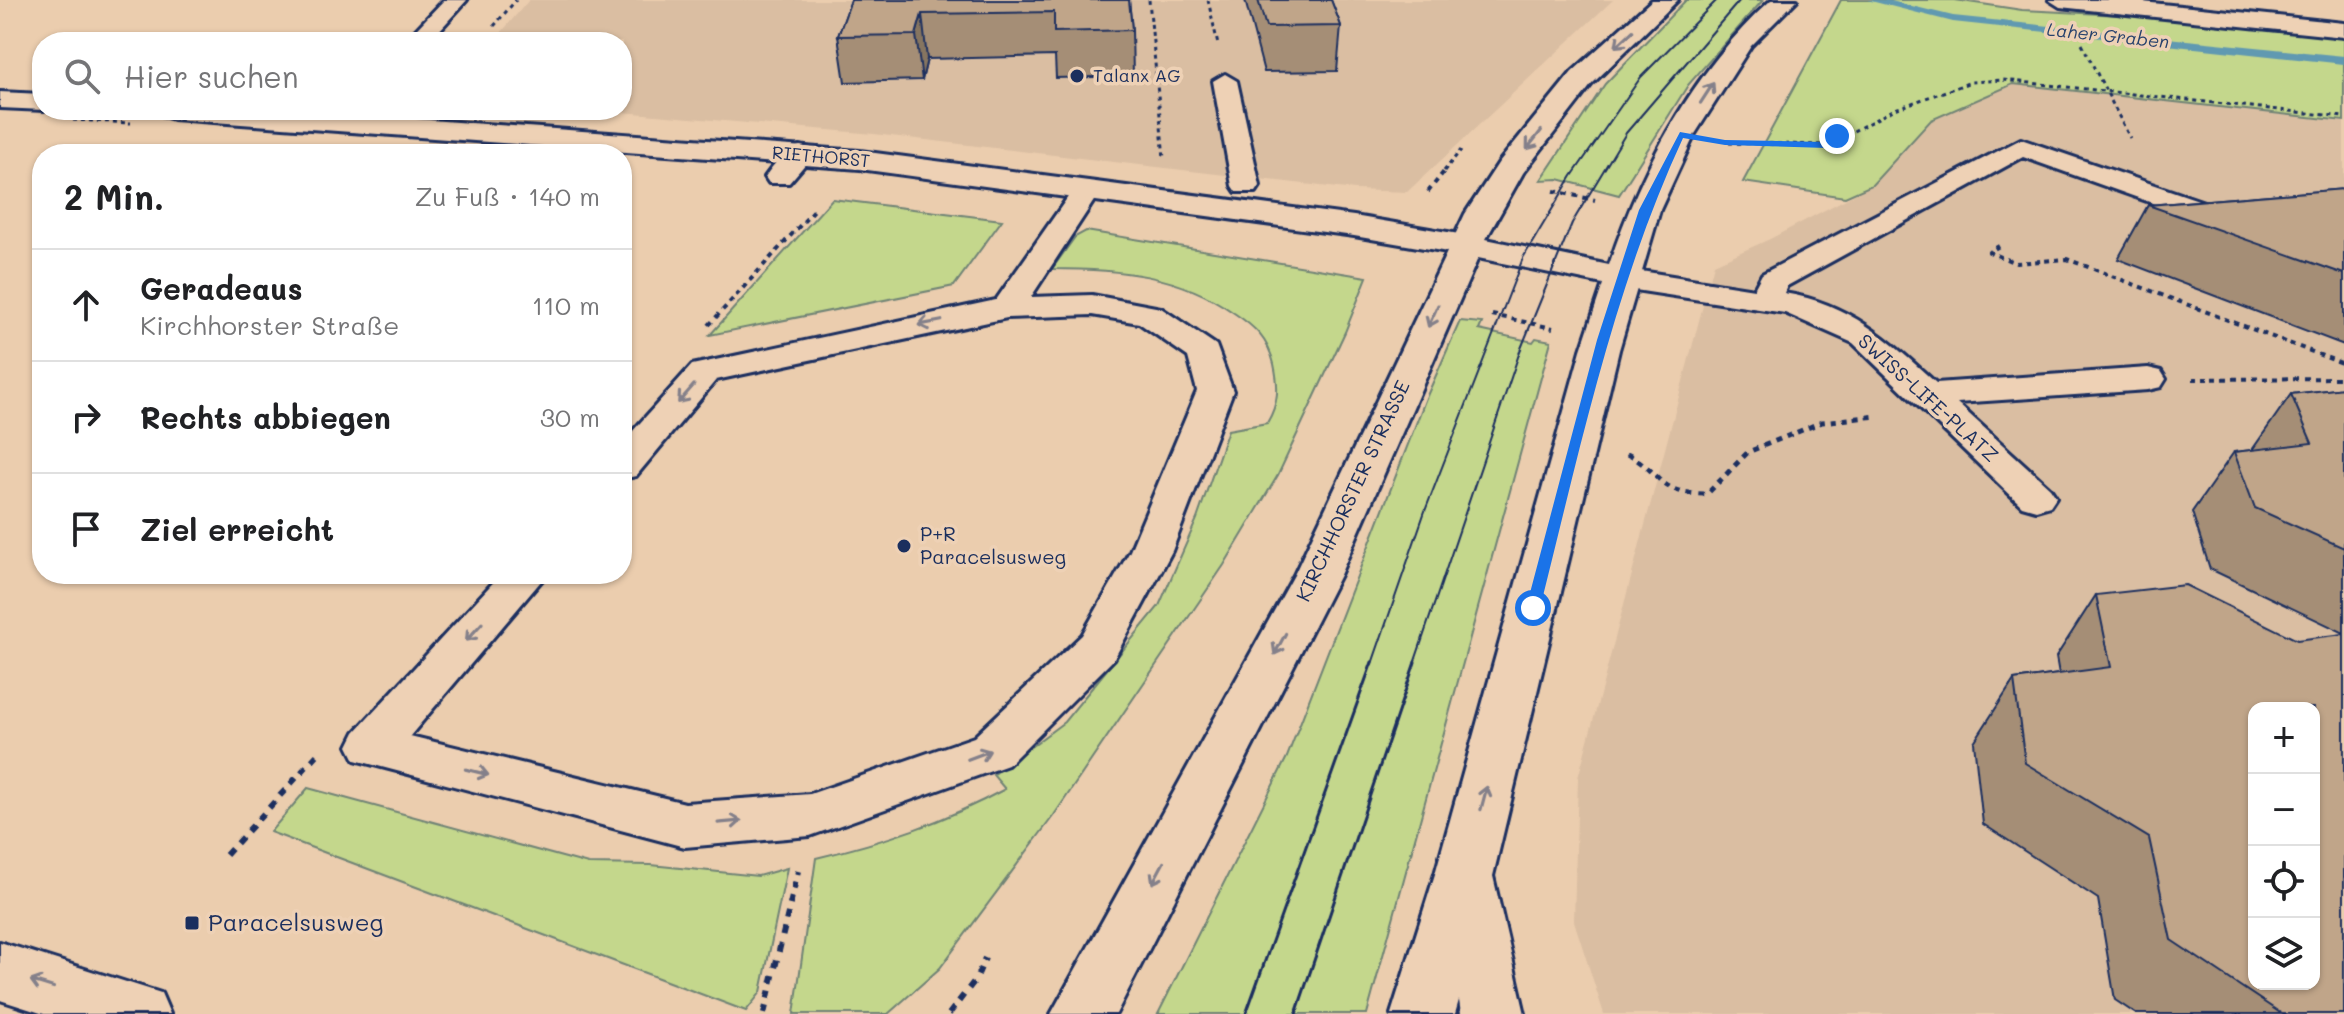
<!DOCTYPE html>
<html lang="de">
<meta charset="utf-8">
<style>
:root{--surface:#fff;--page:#f2f2f2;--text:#202124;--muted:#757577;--line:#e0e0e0}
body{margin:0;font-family:Mali,sans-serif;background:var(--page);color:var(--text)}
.controls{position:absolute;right:24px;bottom:24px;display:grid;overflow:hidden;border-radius:16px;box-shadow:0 2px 6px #0004}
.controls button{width:72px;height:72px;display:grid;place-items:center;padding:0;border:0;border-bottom:2px solid var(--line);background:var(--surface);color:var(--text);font:40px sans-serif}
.stop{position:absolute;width:24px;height:24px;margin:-18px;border:6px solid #1a73e8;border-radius:50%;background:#fff}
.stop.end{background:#1a73e8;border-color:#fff;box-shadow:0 2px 8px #0008}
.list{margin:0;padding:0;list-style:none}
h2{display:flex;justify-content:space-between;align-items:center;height:104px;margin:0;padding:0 32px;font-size:34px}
h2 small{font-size:26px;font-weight:400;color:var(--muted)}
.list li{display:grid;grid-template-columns:52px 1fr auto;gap:24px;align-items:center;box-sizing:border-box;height:112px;padding:0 32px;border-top:2px solid var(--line)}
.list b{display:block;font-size:30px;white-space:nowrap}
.list p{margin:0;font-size:26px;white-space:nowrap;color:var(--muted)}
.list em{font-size:26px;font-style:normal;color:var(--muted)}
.icon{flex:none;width:44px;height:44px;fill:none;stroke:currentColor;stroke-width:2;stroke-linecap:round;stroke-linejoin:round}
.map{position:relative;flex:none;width:2344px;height:1014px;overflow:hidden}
.search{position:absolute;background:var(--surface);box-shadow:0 2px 6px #0004;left:32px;top:32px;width:600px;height:88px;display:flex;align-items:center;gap:20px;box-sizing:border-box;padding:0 28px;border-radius:32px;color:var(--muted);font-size:30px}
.panel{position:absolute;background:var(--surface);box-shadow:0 2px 6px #0004;left:32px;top:144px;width:600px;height:440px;border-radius:32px}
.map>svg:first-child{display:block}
</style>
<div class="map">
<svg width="2344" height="1014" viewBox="0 0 2344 1014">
<rect width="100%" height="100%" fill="#ebcdae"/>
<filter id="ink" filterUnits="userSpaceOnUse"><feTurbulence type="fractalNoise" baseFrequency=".0125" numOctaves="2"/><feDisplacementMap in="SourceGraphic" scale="16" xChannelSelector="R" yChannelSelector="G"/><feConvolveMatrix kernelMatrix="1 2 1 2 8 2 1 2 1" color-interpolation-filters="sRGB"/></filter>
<g filter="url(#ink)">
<!-- built -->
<path fill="#dabea2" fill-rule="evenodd" d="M529 0H1613L1407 192 1355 190 874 134 599 110H622V42H493Z
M2013 84 2344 121V1014H1604L1574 921 1578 778 1714 264 1770 239 1872 185 1931 120ZM2254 708H2314V984H2254Z"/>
<!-- green -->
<path fill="#c4d78c" stroke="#708375" stroke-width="2" d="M1686 0H1763L1688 85 1619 195 1558 179 1541 180 1605 84Z
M1841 0H1955L2022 10 2278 23 2344 30V121L2013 84 1931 120 1872 185 1845 197 1743 182Z
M832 199 1002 220 954 286 710 335Z
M1086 231 1367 277 1345 332 1278 475 1224 565 1054 815 940 968 888 1014H794L816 858C884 842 944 822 1005 789L993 775 1064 722 1159 606 1197 519 1228 430 1267 423C1279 403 1279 387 1274 364 1268 339 1255 327 1234 313 1179 274 1118 269 1052 269L1075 237Z
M1460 321 1482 323 1479 330 1533 342 1536 338 1551 341 1367 1014H1158L1287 757 1426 398Z
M308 788 588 864 651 865 758 876 787 868 761 992 746 1011 270 832Z"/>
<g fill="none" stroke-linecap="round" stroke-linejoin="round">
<!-- stream -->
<path fill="#6199b1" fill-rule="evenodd" d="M1867 0H1887L1953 16 2344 56V64L1953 22Z"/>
<!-- lane casing -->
<g stroke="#1b2f5e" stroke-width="6">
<path id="lane" d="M444 0H467L429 42H404Z
M2049 0H2123L2344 23V37L2060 7Z
M1225 74 1237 81 1260 186 1256 192H1236L1232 186 1213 81Z
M2021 139 2239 214 2243 220 2239 226H2217L2023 157 1787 286 1784 293C1849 303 1889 340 1936 383L2148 368 2161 371 2166 379 2161 387 2148 390 1957 403 2050 488 2056 497 2050 506 2036 510 2022 506 1853 343 1785 313 1622 288 1611 285 1606 278 1611 271 1622 268 1754 289 1762 274Z
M800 146 810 148 814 154 789 183H769L765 177C774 164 785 149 800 146Z
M1087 181 1097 184 1101 190 1031 297 1092 295 1161 308 1216 345 1233 391 1172 551 1114 659 1008 765 810 836 685 847 355 760 348 746 355 732 501 574H547L410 736 685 803 810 794 974 737 1082 635 1130 551 1197 391 1188 357 1139 323 1092 315 1007 318 716 380 636 476 622 479V443L692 365 996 300 1077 184Z"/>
</g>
<!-- street casing -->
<g stroke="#1b2f5e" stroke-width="6">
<path id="street" d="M0 92 42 94 44 110 0 108Z
M159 110H292L860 151 1354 216 1465 235 1477 238 1482 245 1477 252 1465 255 1354 236 860 169 173 119 163 116Z"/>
</g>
<!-- secondary casing -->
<g stroke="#1b2f5e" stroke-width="6">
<path id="secondary" d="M1652 0H1678L1592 84 1523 173 1486 239 1609 265C1642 166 1693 71 1771 0H1797L1751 46 1695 134 1660 210 1619 350 1493 876 1525 1014H1461L1459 1000 1455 1014H1391L1435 874 1581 350 1603 284 1478 258 1340 575 1116 1014H1051L1294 575 1465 214 1499 162 1572 72Z
M0 942 161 993 170 1014H44L0 1000Z"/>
</g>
<!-- path-far3 -->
<path stroke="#1b2f5e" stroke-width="3" stroke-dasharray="4 4" stroke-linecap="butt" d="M1149 0 1164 158
M1208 0 1218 45
M494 26 516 0
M2082 44 2130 138
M73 120 131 123
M1729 143 1827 145 1895 109 1971 82 2003 80 2344 117
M1444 171 1461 150"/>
<!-- path-far2 -->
<path stroke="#1b2f5e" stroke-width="4" stroke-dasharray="5 5" stroke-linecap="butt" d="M1554 191 1595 200
M1428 192 1446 169
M1999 246 1989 252 2016 263 2067 259 2344 364
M1492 315 1553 328
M709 325 816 208
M2193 379 2344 378"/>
<!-- path-far1 -->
<path stroke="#1b2f5e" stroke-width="5" stroke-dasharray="6 6" stroke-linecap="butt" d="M1627 454C1666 474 1654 494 1707 494L1748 452 1822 422 1877 416"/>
<!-- path -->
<path stroke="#1b2f5e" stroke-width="6" stroke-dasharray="8 8" stroke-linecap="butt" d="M226 855 317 755
M764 1014 798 871
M949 1014 976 979 985 958"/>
<!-- lane -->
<use href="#lane" fill="#eed1b5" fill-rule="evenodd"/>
<!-- street -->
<use href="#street" fill="#eed1b5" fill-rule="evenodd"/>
<!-- secondary -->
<use href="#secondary" fill="#eed1b5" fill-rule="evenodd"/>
<!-- tram-far1 -->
<path stroke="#1b2f5e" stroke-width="2" d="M1372 664 1425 511 1523 258 1572 176 1641 77 1717 0
M1414 664 1520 351 1572 223 1626 133 1740 0"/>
<!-- tram -->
<path stroke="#1b2f5e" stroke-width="3" d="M1246 1014 1372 662
M1296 1014 1415 662"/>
</g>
<!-- wall -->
<path fill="#a58e76" stroke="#1b2f5e" stroke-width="2" d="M851 0H1129L1132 30 1133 76 1056 78 1055 56 927 59 922 80 845 82 838 36Z
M1245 0H1331L1341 26 1337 71 1264 72Z
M2344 189V345L2118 259 2148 205Z
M2344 388V633L2210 569 2192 512 2234 452 2252 450 2291 394Z
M2096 595 2297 640 2344 1014H2136L2115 1000 2098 899 1983 824 1974 742 2014 680 2059 674 2056 657Z"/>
<!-- shaded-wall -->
<path fill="#867460" stroke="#1b2f5e" stroke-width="2" d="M922 14 927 59 922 80 916 35Z"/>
<!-- building -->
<path fill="#c0a589" stroke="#1b2f5e" stroke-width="2" fill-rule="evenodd" d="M851 0H1129L1132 30 1054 32V12L922 14 916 35 838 36Z
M1258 0H1331L1341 26 1266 27Z
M2344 189V274L2148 205Z
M2344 388V548L2255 508 2234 452 2312 443 2291 394Z
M2185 585 2297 640 2344 634V1014H2282L2171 940 2149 838 2025 763 2014 680 2111 667 2096 595ZM2254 708H2314V984H2254Z"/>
<!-- one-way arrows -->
<defs><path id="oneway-shaft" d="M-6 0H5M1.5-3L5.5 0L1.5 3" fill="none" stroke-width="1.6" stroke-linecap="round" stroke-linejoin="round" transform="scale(2)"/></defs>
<g stroke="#84808a">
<use href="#oneway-shaft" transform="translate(1624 39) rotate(137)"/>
<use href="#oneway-shaft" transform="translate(1707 93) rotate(-57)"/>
<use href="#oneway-shaft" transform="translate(1534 140) rotate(128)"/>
<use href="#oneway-shaft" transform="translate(1433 316) rotate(114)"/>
<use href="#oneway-shaft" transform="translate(930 323) rotate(169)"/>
<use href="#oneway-shaft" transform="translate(686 394) rotate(131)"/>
<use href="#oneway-shaft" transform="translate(474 632) rotate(132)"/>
<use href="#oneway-shaft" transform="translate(1280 644) rotate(118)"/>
<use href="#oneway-shaft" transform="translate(979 755) rotate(-21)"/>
<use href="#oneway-shaft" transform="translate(477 772) rotate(14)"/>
<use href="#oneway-shaft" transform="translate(1484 798) rotate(-75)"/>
<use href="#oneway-shaft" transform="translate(730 822) rotate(-5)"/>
<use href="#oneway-shaft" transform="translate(1158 873) rotate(118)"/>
<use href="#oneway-shaft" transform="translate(42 984) rotate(-163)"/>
</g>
</g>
<!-- route -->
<path fill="#1a73e8" d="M1680 132 1725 140 1824 142 1834 135 1842 136 1827 148 1725 145 1683 138C1614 287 1580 449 1540 608L1538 611H1528L1526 608 1597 340 1639 210Z"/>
<!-- markers -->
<g fill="#1b2f5e" stroke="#eed1b5" stroke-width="3">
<circle cx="1077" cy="76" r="8"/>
<circle cx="904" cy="546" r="8"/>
<rect x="184" y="915" width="16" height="16" rx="4"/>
</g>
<g text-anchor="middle" stroke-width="7" stroke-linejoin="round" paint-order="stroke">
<!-- far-water labels -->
<g font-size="18" font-style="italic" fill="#27416c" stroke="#eed1b5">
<text transform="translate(2108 36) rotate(6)" y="6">Laher Graben</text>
</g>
<!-- far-poi labels -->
<g font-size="18" fill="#1b2f5e" stroke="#eed1b5" text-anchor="start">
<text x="1093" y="82">Talanx AG</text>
</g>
<!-- far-street labels -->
<g font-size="18" fill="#1b2f5e" stroke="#eed1b5">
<text transform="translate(821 157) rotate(5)" y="6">RIETHORST</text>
</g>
<!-- street labels -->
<g font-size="20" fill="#1b2f5e" stroke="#eed1b5">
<text transform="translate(1928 398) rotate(42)" y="7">SWISS-LIFE-PLATZ</text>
<text transform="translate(1353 491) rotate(-65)" y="7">KIRCHHORSTER STRASSE</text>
</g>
<!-- poi labels -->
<g font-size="20" fill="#1b2f5e" stroke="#eed1b5" text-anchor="start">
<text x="920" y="541">P+R<tspan x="920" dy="23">Paracelsusweg</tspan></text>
</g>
<!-- near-poi labels -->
<g font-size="24" fill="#1b2f5e" stroke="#eed1b5" text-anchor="start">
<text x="208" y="931">Paracelsusweg</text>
</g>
</g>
</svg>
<div class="controls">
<button>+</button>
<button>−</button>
<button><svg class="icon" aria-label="locate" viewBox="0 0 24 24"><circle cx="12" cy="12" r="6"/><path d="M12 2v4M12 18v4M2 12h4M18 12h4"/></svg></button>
<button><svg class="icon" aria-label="layers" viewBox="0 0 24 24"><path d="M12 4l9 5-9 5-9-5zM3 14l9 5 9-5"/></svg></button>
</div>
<div class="stop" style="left:1533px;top:608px"></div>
<div class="stop end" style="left:1837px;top:136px"></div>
<div class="search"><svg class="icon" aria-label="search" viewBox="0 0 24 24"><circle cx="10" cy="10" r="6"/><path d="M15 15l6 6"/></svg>Hier suchen</div>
<section class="panel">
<h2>2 Min.<small>Zu Fuß · 140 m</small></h2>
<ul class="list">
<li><svg class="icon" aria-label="ahead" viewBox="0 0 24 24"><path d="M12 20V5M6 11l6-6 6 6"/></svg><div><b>Geradeaus</b><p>Kirchhorster Straße</p></div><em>110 m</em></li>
<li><svg class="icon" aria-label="right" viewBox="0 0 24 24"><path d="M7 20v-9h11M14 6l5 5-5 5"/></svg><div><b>Rechts abbiegen</b></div><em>30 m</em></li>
<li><svg class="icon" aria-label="arrive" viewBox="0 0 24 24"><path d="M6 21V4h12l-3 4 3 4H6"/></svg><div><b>Ziel erreicht</b></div></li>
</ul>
</section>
</div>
